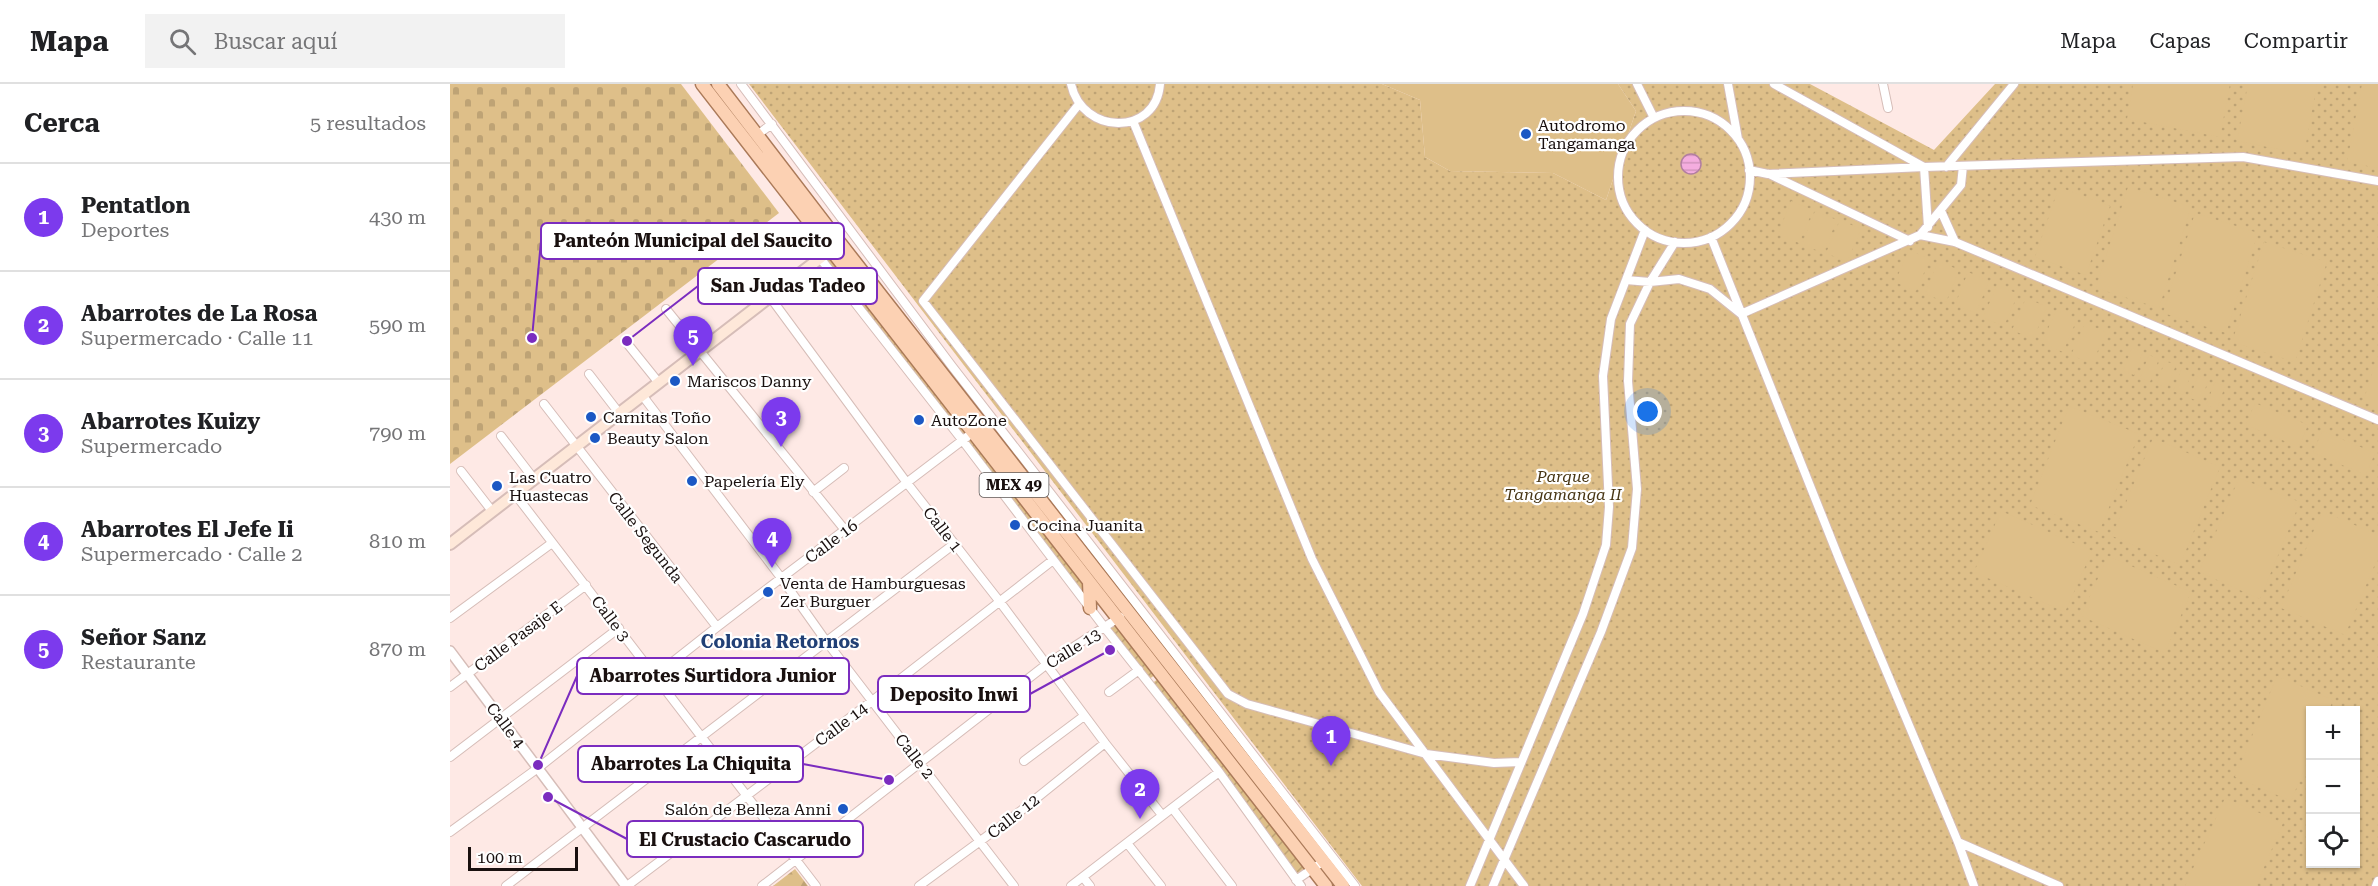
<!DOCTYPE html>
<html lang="es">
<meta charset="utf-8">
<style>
:root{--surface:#fff;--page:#f2f2f2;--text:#202124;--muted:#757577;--line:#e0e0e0;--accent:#7c3aed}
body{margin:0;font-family:"Roboto Serif",serif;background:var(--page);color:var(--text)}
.controls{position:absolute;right:18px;bottom:18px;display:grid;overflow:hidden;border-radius:0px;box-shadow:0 2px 4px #0004}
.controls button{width:54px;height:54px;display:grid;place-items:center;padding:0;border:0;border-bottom:2px solid var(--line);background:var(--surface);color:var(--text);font:30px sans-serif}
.scale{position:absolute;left:18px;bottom:15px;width:110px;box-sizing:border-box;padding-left:6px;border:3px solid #19100f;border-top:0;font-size:16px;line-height:21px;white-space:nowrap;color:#19100f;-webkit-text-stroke:4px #fff;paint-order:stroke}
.you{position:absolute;left:1198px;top:328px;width:21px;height:21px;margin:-15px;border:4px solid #fff;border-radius:50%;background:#1a73e8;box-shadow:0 0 0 9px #1a73e833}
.badge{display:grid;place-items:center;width:39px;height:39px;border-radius:50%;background:var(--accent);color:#fff;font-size:20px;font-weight:700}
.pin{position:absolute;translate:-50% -50px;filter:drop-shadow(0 2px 3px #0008)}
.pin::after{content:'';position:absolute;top:32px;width:21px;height:18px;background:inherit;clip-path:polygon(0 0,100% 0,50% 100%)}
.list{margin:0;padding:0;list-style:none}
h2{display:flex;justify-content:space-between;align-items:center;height:78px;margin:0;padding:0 24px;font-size:26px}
h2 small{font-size:20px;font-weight:400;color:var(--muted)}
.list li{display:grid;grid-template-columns:39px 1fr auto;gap:18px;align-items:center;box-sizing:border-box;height:108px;padding:0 24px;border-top:2px solid var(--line)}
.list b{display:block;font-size:22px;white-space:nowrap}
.list p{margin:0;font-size:20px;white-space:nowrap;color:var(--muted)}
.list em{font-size:20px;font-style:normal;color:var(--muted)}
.icon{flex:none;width:33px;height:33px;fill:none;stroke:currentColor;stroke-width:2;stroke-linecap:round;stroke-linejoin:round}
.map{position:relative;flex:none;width:1928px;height:802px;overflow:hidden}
header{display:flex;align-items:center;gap:36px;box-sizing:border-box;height:84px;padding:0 30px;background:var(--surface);border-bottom:2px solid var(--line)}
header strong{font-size:28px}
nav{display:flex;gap:33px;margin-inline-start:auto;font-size:21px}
.search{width:420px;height:54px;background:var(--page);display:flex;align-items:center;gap:15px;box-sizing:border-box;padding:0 21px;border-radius:0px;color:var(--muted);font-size:22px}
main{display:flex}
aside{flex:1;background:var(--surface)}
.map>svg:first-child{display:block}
</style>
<header>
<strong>Mapa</strong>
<div class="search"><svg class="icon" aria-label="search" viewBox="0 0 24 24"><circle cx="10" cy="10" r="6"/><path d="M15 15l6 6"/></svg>Buscar aquí</div>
<nav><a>Mapa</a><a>Capas</a><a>Compartir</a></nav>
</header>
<main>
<aside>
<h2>Cerca<small>5 resultados</small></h2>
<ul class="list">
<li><span class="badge">1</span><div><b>Pentatlon</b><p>Deportes</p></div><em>430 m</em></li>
<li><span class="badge">2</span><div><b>Abarrotes de La Rosa</b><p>Supermercado · Calle 11</p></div><em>590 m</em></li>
<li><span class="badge">3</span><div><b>Abarrotes Kuizy</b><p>Supermercado</p></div><em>790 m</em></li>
<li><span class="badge">4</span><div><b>Abarrotes El Jefe Ii</b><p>Supermercado · Calle 2</p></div><em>810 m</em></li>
<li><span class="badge">5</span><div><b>Señor Sanz</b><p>Restaurante</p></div><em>870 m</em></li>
</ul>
</aside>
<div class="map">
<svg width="1928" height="802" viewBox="0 0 1928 802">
<defs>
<pattern id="forest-firs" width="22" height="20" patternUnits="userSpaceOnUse" patternTransform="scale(1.5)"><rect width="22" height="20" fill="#debf89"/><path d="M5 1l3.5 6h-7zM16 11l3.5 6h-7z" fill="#bea375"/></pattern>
<pattern id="cemetery-stones" width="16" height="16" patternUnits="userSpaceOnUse" patternTransform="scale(1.5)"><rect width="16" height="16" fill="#debf89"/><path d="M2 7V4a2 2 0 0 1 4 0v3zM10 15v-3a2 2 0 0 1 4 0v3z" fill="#bea375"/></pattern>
<pattern id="park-dots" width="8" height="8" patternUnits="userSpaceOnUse" patternTransform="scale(1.5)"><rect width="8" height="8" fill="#debf89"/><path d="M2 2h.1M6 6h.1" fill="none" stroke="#bea375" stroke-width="1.8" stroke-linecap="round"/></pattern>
<pattern id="garden-furrows" width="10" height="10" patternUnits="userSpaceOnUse" patternTransform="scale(1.5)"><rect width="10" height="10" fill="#debf89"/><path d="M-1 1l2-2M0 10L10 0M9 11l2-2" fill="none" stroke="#bea375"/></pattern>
<pattern id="water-rules" width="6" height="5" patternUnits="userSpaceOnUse" patternTransform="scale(1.5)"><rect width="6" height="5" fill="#f4addf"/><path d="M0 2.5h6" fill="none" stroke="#d194be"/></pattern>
</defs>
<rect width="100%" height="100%" fill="#fee9e5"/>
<!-- forest -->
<path fill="url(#forest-firs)" d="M345 785 358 802H323Z"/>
<!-- cemetery -->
<path fill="url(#cemetery-stones)" d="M0 0H231L329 129 0 380Z"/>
<!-- park -->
<path fill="url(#park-dots)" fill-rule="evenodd" d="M299 0H932L970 16 975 73 1000 87 1103 89 1156 116 1186 27 1168 0H1360L1484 66 1545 0H1928V802H912ZM1860 626H1906V780H1860Z"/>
<!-- garden -->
<path fill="url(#garden-furrows)" d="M381 171 637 501V516L375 176Z
M666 540 706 590 698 596 659 544Z
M708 595 858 786 848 792 701 600Z"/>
<!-- pitch -->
<path fill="#debf89" d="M932 0H1168L1186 27 1156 116 1103 89 1000 87 975 73 970 16Z
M1683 0H1780L1770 53 1677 35Z
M1798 0H1867L1854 70 1787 57Z
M1912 0H1928V84L1897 78Z
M1609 103 1660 122 1636 191 1585 173Z
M1678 103 1741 123 1709 224 1646 204Z
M1341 117 1363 126 1349 159 1328 150Z
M1365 127 1387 136 1373 169 1352 160Z
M1745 129 1808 149 1776 249 1713 229Z
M1390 136 1411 145 1397 178 1376 169Z
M1814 158 1877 178 1845 278 1782 258Z
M1459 166 1480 175 1466 207 1445 198Z
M1488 177 1509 186 1496 218 1475 210Z
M1518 188 1539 197 1526 229 1505 221Z
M1547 201 1568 210 1554 242 1533 234Z
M1576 214 1597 223 1583 255 1562 246Z
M1606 226 1627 235 1613 268 1592 259Z
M1635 239 1656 248 1642 280 1621 271Z
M1682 264 1693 268 1684 291 1673 287Z
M1699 271 1709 275 1700 298 1690 294Z
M1928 271V323L1913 318Z
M1715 277 1726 281 1717 304 1707 300Z
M1732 284 1742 288 1733 311 1723 307Z
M1748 291 1759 295 1750 318 1740 314Z
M1765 298 1775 302 1767 325 1756 321Z
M1805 319 1858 341 1849 363 1796 341Z
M1619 322 1689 350 1649 448 1580 421Z
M1872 347 1925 369 1916 391 1863 369Z
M1703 354 1770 383 1730 481 1662 452Z
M1789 394 1850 418 1810 515 1749 488Z
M1551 427 1642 467 1615 528 1524 488Z
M1872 427 1928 451V473L1895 551 1831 524Z
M1658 472 1741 508 1715 569 1631 532Z
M1827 592 1883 616 1879 626H1860V671L1841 717 1785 693Z
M1775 714 1833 739 1806 802H1735Z"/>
<!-- water -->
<path fill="url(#water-rules)" stroke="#b27ea1" stroke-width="1.5" d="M1231 80a10 10 0 1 1 20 0a10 10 0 1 1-20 0Z"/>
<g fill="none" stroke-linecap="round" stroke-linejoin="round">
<!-- minor casing -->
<g stroke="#d6bdb8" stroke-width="10">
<path id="minor" d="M291 0 501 281 905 802
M621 0C632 51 706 53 710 0
M1187 0 1204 34
M1278 0 1288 55
M1324 0 1474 83 1793 73 1928 97
M1433 0 1438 24
M629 20 473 217 778 610 797 620 976 670 1044 679 1070 678
M1168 93a66 66 0 1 1 132 0a66 66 0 1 1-132 0Z
M683 37 862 475 929 608 1074 802
M307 51 322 40
M1496 83 1564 0
M1299 86 1318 90 1474 83 1478 143
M1319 90 1460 157
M1491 127 1505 158
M1470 151 1505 158 1928 336
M1261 153 1390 477 1508 758 1524 802
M370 174 513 357 655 544 769 688 851 802
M1176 196 1200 198 1229 195 1260 205 1291 230 1470 151 1511 101 1513 82
M320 213 457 399 550 518 655 659 712 731
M216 225 395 446
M176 258 209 299
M139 290 169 329
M192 311 332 495 376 557 564 802
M94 320 267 543
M51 352 84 395
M11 387 42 427
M363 408 394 384
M65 410 366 802
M0 534 102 459
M0 603 136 501
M659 608 689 586
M0 673 169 544
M574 677 634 632
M723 725 782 802
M0 748 88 684 267 543 526 346
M1508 758 1609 802
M677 759 711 802
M633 793 640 802
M846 796 874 777
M56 802 504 460
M177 802 422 617 603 476
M312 802 597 580 670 533
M469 802 563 733 655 659
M621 802 769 688
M1020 802 1133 530 1156 461 1159 423 1153 292 1161 235 1195 146
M1043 802 1151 548 1182 464 1187 405 1178 297 1180 240 1200 198 1225 158
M1926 802 1928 797"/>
</g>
<!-- tertiary casing -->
<g stroke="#d6bdb8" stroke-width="12">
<path id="tertiary" d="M0 567 176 802"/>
</g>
<!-- secondary casing -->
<g stroke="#d6bdb8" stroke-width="14">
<path id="secondary" d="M0 460 387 161"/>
</g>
<!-- primary casing -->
<g stroke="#ab7a59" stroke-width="15">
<path id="primary" d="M252 0 876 802
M268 0 390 159 893 802
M639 498 640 524"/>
</g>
<!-- minor -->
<use href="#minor" stroke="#fff" stroke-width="8"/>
<!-- tertiary -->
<use href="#tertiary" stroke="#fff" stroke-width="9"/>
<!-- secondary -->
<use href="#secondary" stroke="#fee8d9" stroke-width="10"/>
<!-- primary -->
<use href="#primary" stroke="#fcd1b3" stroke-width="12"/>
</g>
<!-- markers -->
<g fill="#1b58c4" stroke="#fff" stroke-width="2">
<circle cx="1076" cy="50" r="6"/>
<circle cx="225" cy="297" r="6"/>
<circle cx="141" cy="333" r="6"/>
<circle cx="469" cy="336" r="6"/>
<circle cx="145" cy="354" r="6"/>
<circle cx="242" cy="397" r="6"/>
<circle cx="47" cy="402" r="6"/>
<circle cx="565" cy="441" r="6"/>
<circle cx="318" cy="508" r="6"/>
<circle cx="393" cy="725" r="6"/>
</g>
<g text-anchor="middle" stroke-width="4.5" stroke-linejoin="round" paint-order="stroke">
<!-- shield labels -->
<rect fill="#fff" stroke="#5e5857" stroke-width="1.5" x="529.5" y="389" width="69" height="24" rx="4.5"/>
<g font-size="15" font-weight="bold" fill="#19100f">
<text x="564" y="406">MEX 49</text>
</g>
<!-- poi labels -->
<g font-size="16" fill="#19100f" stroke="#fff" text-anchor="start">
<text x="1088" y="47">Autodromo<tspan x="1088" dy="18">Tangamanga</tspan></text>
<text x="237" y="303">Mariscos Danny</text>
<text x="153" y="339">Carnitas Toño</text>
<text x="481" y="342">AutoZone</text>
<text x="157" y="360">Beauty Salon</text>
<text x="59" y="399">Las Cuatro<tspan x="59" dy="18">Huastecas</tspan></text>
<text x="254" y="403">Papelería Ely</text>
<text x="577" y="447">Cocina Juanita</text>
<text x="330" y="505">Venta de Hamburguesas<tspan x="330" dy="18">Zer Burguer</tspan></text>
<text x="381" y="731" text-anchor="end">Salón de Belleza Anni</text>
</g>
<!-- park labels -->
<g font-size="16" font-style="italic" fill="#483615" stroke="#fff">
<text x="1113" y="398">Parque<tspan x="1113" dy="18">Tangamanga II</tspan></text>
</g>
<!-- street labels -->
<g font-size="16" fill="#19100f" stroke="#fff">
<text transform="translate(493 445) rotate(52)" y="6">Calle 1</text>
<text transform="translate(196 453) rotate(52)" y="6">Calle Segunda</text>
<text transform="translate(381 457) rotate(-37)" y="6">Calle 16</text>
<text transform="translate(161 534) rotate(53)" y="6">Calle 3</text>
<text transform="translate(68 552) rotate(-37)" y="6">Calle Pasaje E</text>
<text transform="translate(623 564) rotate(-32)" y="6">Calle 13</text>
<text transform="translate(391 640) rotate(-37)" y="6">Calle 14</text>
<text transform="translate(56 641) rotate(53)" y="6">Calle 4</text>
<text transform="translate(465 672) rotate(52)" y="6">Calle 2</text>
<text transform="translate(563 732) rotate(-38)" y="6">Calle 12</text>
</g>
<!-- neighbourhood labels -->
<g font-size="18" font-weight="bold" fill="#214076" stroke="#fff">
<text x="330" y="564">Colonia Retornos</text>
</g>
</g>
<!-- callouts -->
<path fill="none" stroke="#7b2cbf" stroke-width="2" d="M82 254L91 157M177 257L248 202M88 681L127 592M660 566L580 610M439 696L353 680M98 713L177 755"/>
<g fill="#7b2cbf" stroke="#fff" stroke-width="2">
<circle cx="82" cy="254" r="6"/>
<circle cx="177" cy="257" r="6"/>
<circle cx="88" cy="681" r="6"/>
<circle cx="660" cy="566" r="6"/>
<circle cx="439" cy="696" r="6"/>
<circle cx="98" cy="713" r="6"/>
</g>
<g fill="#fff" stroke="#7b2cbf" stroke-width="2">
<rect x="91" y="139" width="303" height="36" rx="6"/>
<rect x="248" y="184" width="179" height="36" rx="6"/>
<rect x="127" y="574" width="272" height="36" rx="6"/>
<rect x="428" y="592" width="152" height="36" rx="6"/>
<rect x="128" y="662" width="225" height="36" rx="6"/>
<rect x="177" y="737" width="236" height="36" rx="6"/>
</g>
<g font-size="18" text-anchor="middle" font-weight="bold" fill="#19100f">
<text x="243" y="163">Panteón Municipal del Saucito</text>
<text x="338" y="208">San Judas Tadeo</text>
<text x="263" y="598">Abarrotes Surtidora Junior</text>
<text x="504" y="617">Deposito Inwi</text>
<text x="241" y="686">Abarrotes La Chiquita</text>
<text x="295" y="762">El Crustacio Cascarudo</text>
</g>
</svg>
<div class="controls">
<button>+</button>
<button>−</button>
<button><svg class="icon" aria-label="locate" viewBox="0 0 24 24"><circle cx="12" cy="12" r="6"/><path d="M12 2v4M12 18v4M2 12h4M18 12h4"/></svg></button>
</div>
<div class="scale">100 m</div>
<div class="you"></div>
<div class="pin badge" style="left:881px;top:682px">1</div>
<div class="pin badge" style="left:690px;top:735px">2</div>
<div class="pin badge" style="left:331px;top:363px">3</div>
<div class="pin badge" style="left:322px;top:484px">4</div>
<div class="pin badge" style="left:243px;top:282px">5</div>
</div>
</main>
